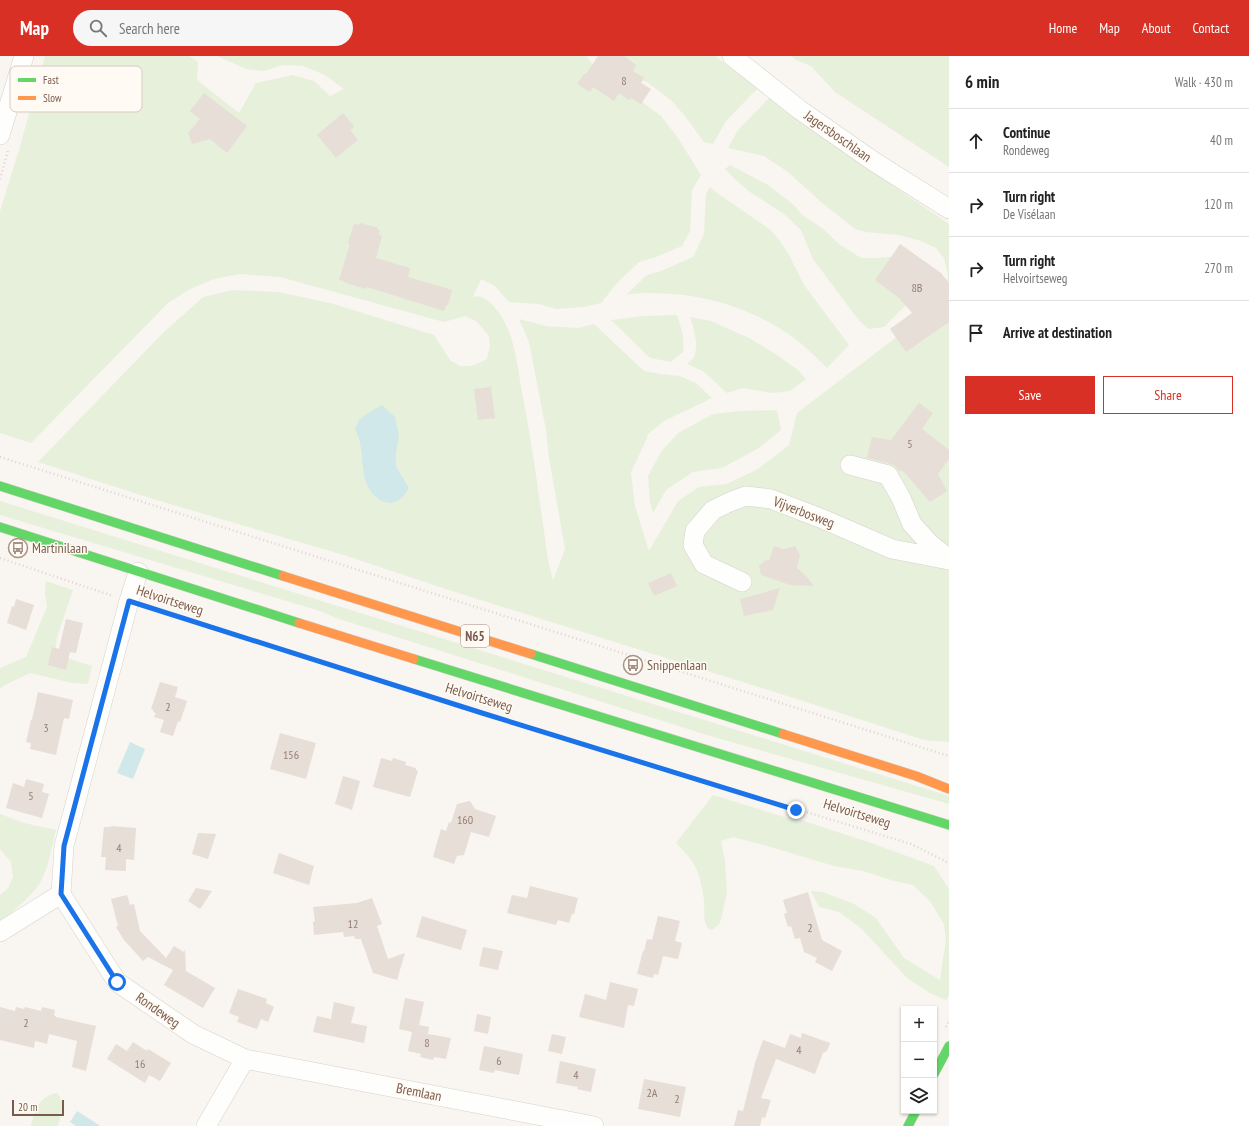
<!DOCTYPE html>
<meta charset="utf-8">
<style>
:root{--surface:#fff;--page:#f6f6f6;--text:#222;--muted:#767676;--line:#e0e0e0;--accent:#d93025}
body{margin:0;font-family:"PT Sans Narrow",sans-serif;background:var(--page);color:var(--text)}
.controls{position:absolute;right:12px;bottom:12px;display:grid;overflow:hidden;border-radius:0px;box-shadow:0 1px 3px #0004}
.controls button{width:36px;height:36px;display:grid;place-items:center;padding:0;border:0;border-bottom:1px solid var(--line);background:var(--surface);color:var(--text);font:20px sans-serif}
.scale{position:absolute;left:12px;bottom:10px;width:52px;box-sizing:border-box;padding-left:4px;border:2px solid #7a5c4d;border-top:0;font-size:11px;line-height:14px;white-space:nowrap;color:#7a5c4d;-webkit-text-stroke:3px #fffaf3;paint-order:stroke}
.stop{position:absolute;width:12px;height:12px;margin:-9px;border:3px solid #1a73e8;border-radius:50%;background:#fff}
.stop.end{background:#1a73e8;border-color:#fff;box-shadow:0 1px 4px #0008}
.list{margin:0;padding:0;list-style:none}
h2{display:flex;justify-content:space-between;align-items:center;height:52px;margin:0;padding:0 16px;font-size:17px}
h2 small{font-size:13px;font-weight:400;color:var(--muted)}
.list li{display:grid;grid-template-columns:26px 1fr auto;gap:12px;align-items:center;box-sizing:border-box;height:64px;padding:0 16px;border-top:1px solid var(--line)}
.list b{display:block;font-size:15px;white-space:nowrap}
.list p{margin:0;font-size:13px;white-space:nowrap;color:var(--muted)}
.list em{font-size:13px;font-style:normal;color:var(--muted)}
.actions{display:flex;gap:8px;padding:12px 16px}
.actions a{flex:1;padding:9px 0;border:1px solid var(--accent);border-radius:0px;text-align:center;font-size:14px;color:var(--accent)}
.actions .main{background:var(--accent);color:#fff}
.icon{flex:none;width:22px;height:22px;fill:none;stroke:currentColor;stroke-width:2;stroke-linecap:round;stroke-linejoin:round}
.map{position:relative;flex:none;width:949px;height:1070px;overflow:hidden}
header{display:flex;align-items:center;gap:24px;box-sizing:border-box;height:56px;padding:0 20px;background:var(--accent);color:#fff}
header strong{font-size:19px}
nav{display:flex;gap:22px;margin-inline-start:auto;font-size:14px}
.search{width:280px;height:36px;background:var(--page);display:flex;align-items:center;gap:10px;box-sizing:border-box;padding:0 14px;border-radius:22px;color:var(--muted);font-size:15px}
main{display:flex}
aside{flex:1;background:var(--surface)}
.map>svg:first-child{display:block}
</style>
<header>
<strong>Map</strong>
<div class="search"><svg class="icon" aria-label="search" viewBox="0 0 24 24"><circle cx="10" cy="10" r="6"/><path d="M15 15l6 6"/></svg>Search here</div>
<nav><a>Home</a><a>Map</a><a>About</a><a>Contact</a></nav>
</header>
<main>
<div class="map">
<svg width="949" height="1070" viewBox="0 0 949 1070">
<rect width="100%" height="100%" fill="#f9f5f0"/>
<!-- green -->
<path fill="#e7f0db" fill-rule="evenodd" d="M45 0H189L198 6 197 23 202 28 239 57 256 27 292 19 314 25 330 40 344 33 325 19 303 10 283 9 264 15 246 13 217 0H586L600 18 637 42 661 60 678 82 701 119 692 134 690 175 682 190 656 201 639 206 617 227 601 247 583 251 556 253 539 248 509 246 495 230 481 223 473 241C487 237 502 259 507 271 516 291 518 314 522 336 533 392 540 448 548 504L553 525 565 493 549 402 546 374 529 286 519 263 546 270 578 272 594 268 644 315 660 318 680 320 696 327 712 342 664 365 647 379 648 380 631 416 635 450 649 495 678 445 699 431 727 428 758 413 789 389 797 357 915 267 945 234 948 219 944 202 936 192 921 185 899 179 866 176 855 173 821 146 788 116 764 100 728 92 738 74 770 41 838 92 949 168V686L924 684 800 644 452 535 347 500 153 443 38 406 163 277 203 241 233 234 278 236 330 247 434 279 450 304 460 310H471L477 308 487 303 490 290 489 280 476 265 465 260 444 266 280 221 240 218 214 223 190 233 168 247 31 387 0 377V155L19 94ZM358 379 396 397V410L409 432 378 443 369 431 364 420 363 398Z
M609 0H715L758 32 726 65 713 88 704 86 685 60 672 45 647 26 636 22Z
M791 0H949V111L835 36 811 10 796 4Z
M730 109 768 129 794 149 802 159 822 172 839 188 861 202H879L901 200 914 241 884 271 868 273 857 262 813 203 801 174 784 158 750 136 736 124 725 113Z
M710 131 714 135 768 172 777 181 788 197 804 229 849 289 827 312C818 303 808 293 798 285 761 257 717 241 671 238 656 237 641 236 626 239L647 219 661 215 693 201 704 178 706 138Z
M677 259C681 271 685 282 683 296L671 306 650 302 611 264 644 260Z
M690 261 711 265 749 282 774 297 798 314 806 323 790 335 773 337 743 332 727 337 703 315 687 308C689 306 693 303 694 301 699 288 694 273 690 261Z
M777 354 781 374 759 392 722 412 693 416 666 434 653 457 650 447 648 420 661 396 678 377 713 358 740 355Z
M0 445 949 740V748L707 679 336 562 320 555 0 459Z
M46 525 73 534 57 581 55 598 92 610 88 628 72 627 30 617 3 630 0 633V612L26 601 47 551 45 537Z
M713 739 784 761 804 765 871 787 934 810 949 833V939L946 944 930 937 907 922 861 872 839 856 819 851 811 835 823 836 854 848 876 862 904 902 940 924 946 883 944 868 930 845 913 829 894 825 863 815 834 810 774 792 733 781 721 785 725 805 727 837 720 867 714 873 710 874C702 867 705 854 704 844 703 837 701 827 699 820 695 806 686 797 676 787Z
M0 758 24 767 56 774C51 792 49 814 38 830 27 844 13 855 0 867V839L8 832 13 821 11 806 0 793Z
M57 1037C67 1049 61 1057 58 1070H31C35 1054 39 1040 57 1037Z"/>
<!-- water -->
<path fill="#d0e8ea" d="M382 349 395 361 399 380 396 397V410L409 432C405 439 398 447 390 447 377 447 366 432 364 419 361 403 363 388 355 373L359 364 368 357Z
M130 686 145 693 133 723 117 717Z
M77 1055 99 1069V1070H76L70 1066Z"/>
<!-- building -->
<path fill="#e6ded7" d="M598 0H624L636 9 633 15 644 22 641 27 651 33 641 48 631 42 629 44 619 37 614 45 593 31 590 36 577 28 584 18H586Z
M204 37 247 70 227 97 210 83 192 88 188 77 200 63 190 55Z
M343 57 353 69 354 71 350 74 358 84 336 102 317 79Z
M361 167 378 172V174H380L379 179 382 180 376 202 410 212 408 221 452 234 448 249H446L444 255 367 231 366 233 343 226 344 225 339 224 350 188 348 187 354 168 358 169 359 168H360Z
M900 188 941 217 949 227V266L906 296 890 273 912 257 899 242 875 224Z
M491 331 495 362 478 364 474 333Z
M919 347 933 357 922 373 949 394V403L938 418 947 435 930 446 903 415 898 414 895 410 891 408 867 402 872 381 891 384Z
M774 490 784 493 795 490 800 499 797 512 805 519 814 530 790 529 761 519 759 510 766 504 769 505Z
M671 517 677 530 654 540 648 527Z
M780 532 773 554 744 560 740 543Z
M16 543 34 549 26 574 7 567 12 550 14 551Z
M66 563 83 567 76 597 70 596 66 614 48 609 52 591 59 593Z
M160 626 178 631 175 641 187 645 180 666 178 665 173 680 160 676 164 664 154 661 156 657 153 656 154 654 151 653Z
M38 636 73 644 69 663 64 662 56 699 30 693 31 687 26 686 31 664H32Z
M280 677 316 687 306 723 270 713Z
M381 702 392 705 393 702 406 706 405 709 416 712V714L418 715 410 741 373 731Z
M343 720 360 725 352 754 335 748Z
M26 723 44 728 42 736 49 738 42 762 6 752 13 727 24 731Z
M470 745 475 753 496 760 489 781 471 776 464 799 457 800 454 808 433 801 441 773 446 775 449 766 451 767 457 748Z
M111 770 136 772 134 804 126 803V815L105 814 106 801H101L104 771H111Z
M198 777 216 778 208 803 192 798Z
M279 797 314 810 309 829 273 817Z
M530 830 578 842 574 858H572L569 867 558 864 556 869 507 857 512 839 527 842Z
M196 832 212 835 200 853 188 845Z
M808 836 822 884 842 895 832 915 815 906 817 902 804 896 800 882 795 883 791 870 788 871 784 858 787 857 783 844Z
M127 839 130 849 134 848 140 875 166 902 174 890 184 896 185 893 186 915 215 932 203 952 164 929 173 914 148 901 143 905 124 884 116 871 118 870 111 843Z
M372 842 382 868 377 870 388 903 405 897 397 924 373 917 361 883H355L354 880 344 881 343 876 314 879 313 866 315 865 313 851 357 847Z
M422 860 467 874 461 894 416 881Z
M658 860 680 865 675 885 682 887 678 903 663 900 658 919 654 918 653 922 637 918 643 895H644L647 883 652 884Z
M483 891 503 895 498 914 479 910Z
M610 926 638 933 634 950 628 949 624 972 579 961 585 938 606 944Z
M238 933 267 943 266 947 274 951 268 966 261 963 257 973 237 966 239 961 229 957Z
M405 942 424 946 419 969 429 971 428 978 451 982 446 1003 434 1001 433 1004 420 1001 421 998 408 995 412 976 399 973Z
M334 946 355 951 351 967 367 970 364 987 313 976 317 960 331 963Z
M0 951 15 955 16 951 24 953 25 951 41 955 42 951 55 954 54 959 56 961 96 970 86 1015 72 1011 77 985 49 978 47 988 35 985 34 992 0 984Z
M477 958 491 961 488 978 474 975Z
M802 977 830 987 827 995 823 997 815 1018 776 1003 761 1042 771 1044 765 1062 762 1061 760 1070H734L738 1054 743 1055 755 1007 763 984 785 992 790 978 801 982Z
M552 978 566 981 562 998 548 995Z
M133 986 147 995 148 993 171 1007 160 1025 149 1019 145 1027 107 1003 116 988 127 995Z
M484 990 523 998 519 1019 495 1014 494 1017 479 1014Z
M560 1005 596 1013 591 1036 577 1033 578 1031 556 1027Z
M644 1023 686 1031 680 1061 638 1053Z"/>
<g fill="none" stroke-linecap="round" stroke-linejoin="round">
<!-- street casing -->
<g stroke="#d7d1cb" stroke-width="20">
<path id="street" d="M732 0 800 54 873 105 949 153
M0 79 24 0
M850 409 888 419 901 442 912 468 930 488 948 502
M742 526 704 508 693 489 695 475 713 454 732 445 746 440 771 443 825 464 892 493 949 504
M61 838 64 790 129 545 138 516
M0 876 61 838 117 926 193 978 245 1003 206 1070
M245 1003 594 1070"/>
</g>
<!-- fast casing -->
<g stroke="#d9d2cb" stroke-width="10">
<path id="fast" d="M0 430 283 520
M0 471 299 567
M531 598 783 678
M414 603 949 769
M934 1018 949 990
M908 1070 916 1055"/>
</g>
<!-- slow casing -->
<g stroke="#d9d2cb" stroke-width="10">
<path id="slow" d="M283 520 531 598
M299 567 414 603
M783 678 916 720 949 733"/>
</g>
<!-- path -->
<path stroke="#dcd5d0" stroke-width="2.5" stroke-dasharray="1 3" stroke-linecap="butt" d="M0 123 8 95
M0 401 949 700
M0 502 113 540
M146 551 482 657 911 788 949 807
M946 971 949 965"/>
<!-- street -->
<use href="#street" stroke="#fefefd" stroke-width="19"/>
<!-- fast -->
<use href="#fast" stroke="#63d668" stroke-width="9"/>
<!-- slow -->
<use href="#slow" stroke="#ff974d" stroke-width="9"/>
</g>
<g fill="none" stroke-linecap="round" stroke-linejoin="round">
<!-- route -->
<path stroke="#1a73e8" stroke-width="5" d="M117 926 61 838 64 790 129 545 482 657 796 754"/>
</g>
<!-- icons -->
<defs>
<g id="bus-ring" transform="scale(1)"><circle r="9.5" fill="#fffaf3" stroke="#a69286" stroke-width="1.5"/><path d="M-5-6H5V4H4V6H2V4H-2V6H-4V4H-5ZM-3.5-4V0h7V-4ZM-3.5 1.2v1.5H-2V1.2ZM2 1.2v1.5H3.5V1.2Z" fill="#a69286"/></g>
</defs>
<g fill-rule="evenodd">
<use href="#bus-ring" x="18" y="492"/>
<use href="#bus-ring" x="633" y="609"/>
</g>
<g text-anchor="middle" stroke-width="3" stroke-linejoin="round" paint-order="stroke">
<!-- number labels -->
<g font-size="12" fill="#977e72">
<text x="624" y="29">8</text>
<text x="917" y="236">8B</text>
<text x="910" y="392">5</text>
<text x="168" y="655">2</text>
<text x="46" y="676">3</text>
<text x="291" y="703">156</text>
<text x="31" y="744">5</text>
<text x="465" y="768">160</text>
<text x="119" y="796">4</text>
<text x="353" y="872">12</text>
<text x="810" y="876">2</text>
<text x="26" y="971">2</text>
<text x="427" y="991">8</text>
<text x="799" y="998">4</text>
<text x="499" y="1009">6</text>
<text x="140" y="1012">16</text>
<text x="576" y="1023">4</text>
<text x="652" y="1041">2A</text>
<text x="677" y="1047">2</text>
</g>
<!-- shield labels -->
<rect fill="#fffaf3" stroke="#a28b7f" stroke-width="1" x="461" y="569" width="28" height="22" rx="3"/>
<g font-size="13" font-weight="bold" fill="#7a5c4d">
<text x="475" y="585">N65</text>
</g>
<!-- street labels -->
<g font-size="14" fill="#7a5c4d" stroke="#fffaf3">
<text transform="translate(838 80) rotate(35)" y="5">Jagersboschlaan</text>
<text transform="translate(804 456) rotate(21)" y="5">Vijverbosweg</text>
<text transform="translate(170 544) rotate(18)" y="5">Helvoirtseweg</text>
<text transform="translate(479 641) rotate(17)" y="5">Helvoirtseweg</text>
<text transform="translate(857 757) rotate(17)" y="5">Helvoirtseweg</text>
<text transform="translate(158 954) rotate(35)" y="5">Rondeweg</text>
<text transform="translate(419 1036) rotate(11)" y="5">Bremlaan</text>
</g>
<!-- poi labels -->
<g font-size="14" fill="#7a5c4d" stroke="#fffaf3" text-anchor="start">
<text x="32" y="497">Martinilaan</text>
<text x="647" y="614">Snippenlaan</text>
</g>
</g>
<!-- legend -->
<rect x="10" y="10" width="132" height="46" rx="6" fill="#fffaf3" stroke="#d7cbc1" stroke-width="1"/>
<rect x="18" y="22" width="18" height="4" fill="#63d668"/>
<rect x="18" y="40" width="18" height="4" fill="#ff974d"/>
<g font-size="11" fill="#7a5c4d">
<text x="43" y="28">Fast</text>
<text x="43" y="46">Slow</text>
</g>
</svg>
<div class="controls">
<button>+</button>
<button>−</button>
<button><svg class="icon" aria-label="layers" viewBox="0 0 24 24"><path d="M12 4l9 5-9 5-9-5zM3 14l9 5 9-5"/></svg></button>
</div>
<div class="scale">20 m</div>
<div class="stop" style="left:117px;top:926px"></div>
<div class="stop end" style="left:796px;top:754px"></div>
</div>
<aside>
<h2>6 min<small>Walk · 430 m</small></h2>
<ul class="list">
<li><svg class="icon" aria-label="ahead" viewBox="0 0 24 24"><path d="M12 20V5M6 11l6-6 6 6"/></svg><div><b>Continue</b><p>Rondeweg</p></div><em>40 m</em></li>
<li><svg class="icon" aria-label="right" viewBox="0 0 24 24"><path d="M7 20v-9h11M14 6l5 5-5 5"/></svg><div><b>Turn right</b><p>De Visélaan</p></div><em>120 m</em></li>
<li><svg class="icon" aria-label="right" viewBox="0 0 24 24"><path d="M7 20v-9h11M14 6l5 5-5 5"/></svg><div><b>Turn right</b><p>Helvoirtseweg</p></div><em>270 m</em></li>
<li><svg class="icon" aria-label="arrive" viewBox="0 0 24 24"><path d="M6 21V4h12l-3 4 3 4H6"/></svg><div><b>Arrive at destination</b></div></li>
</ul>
<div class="actions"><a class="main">Save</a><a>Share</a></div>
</aside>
</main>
